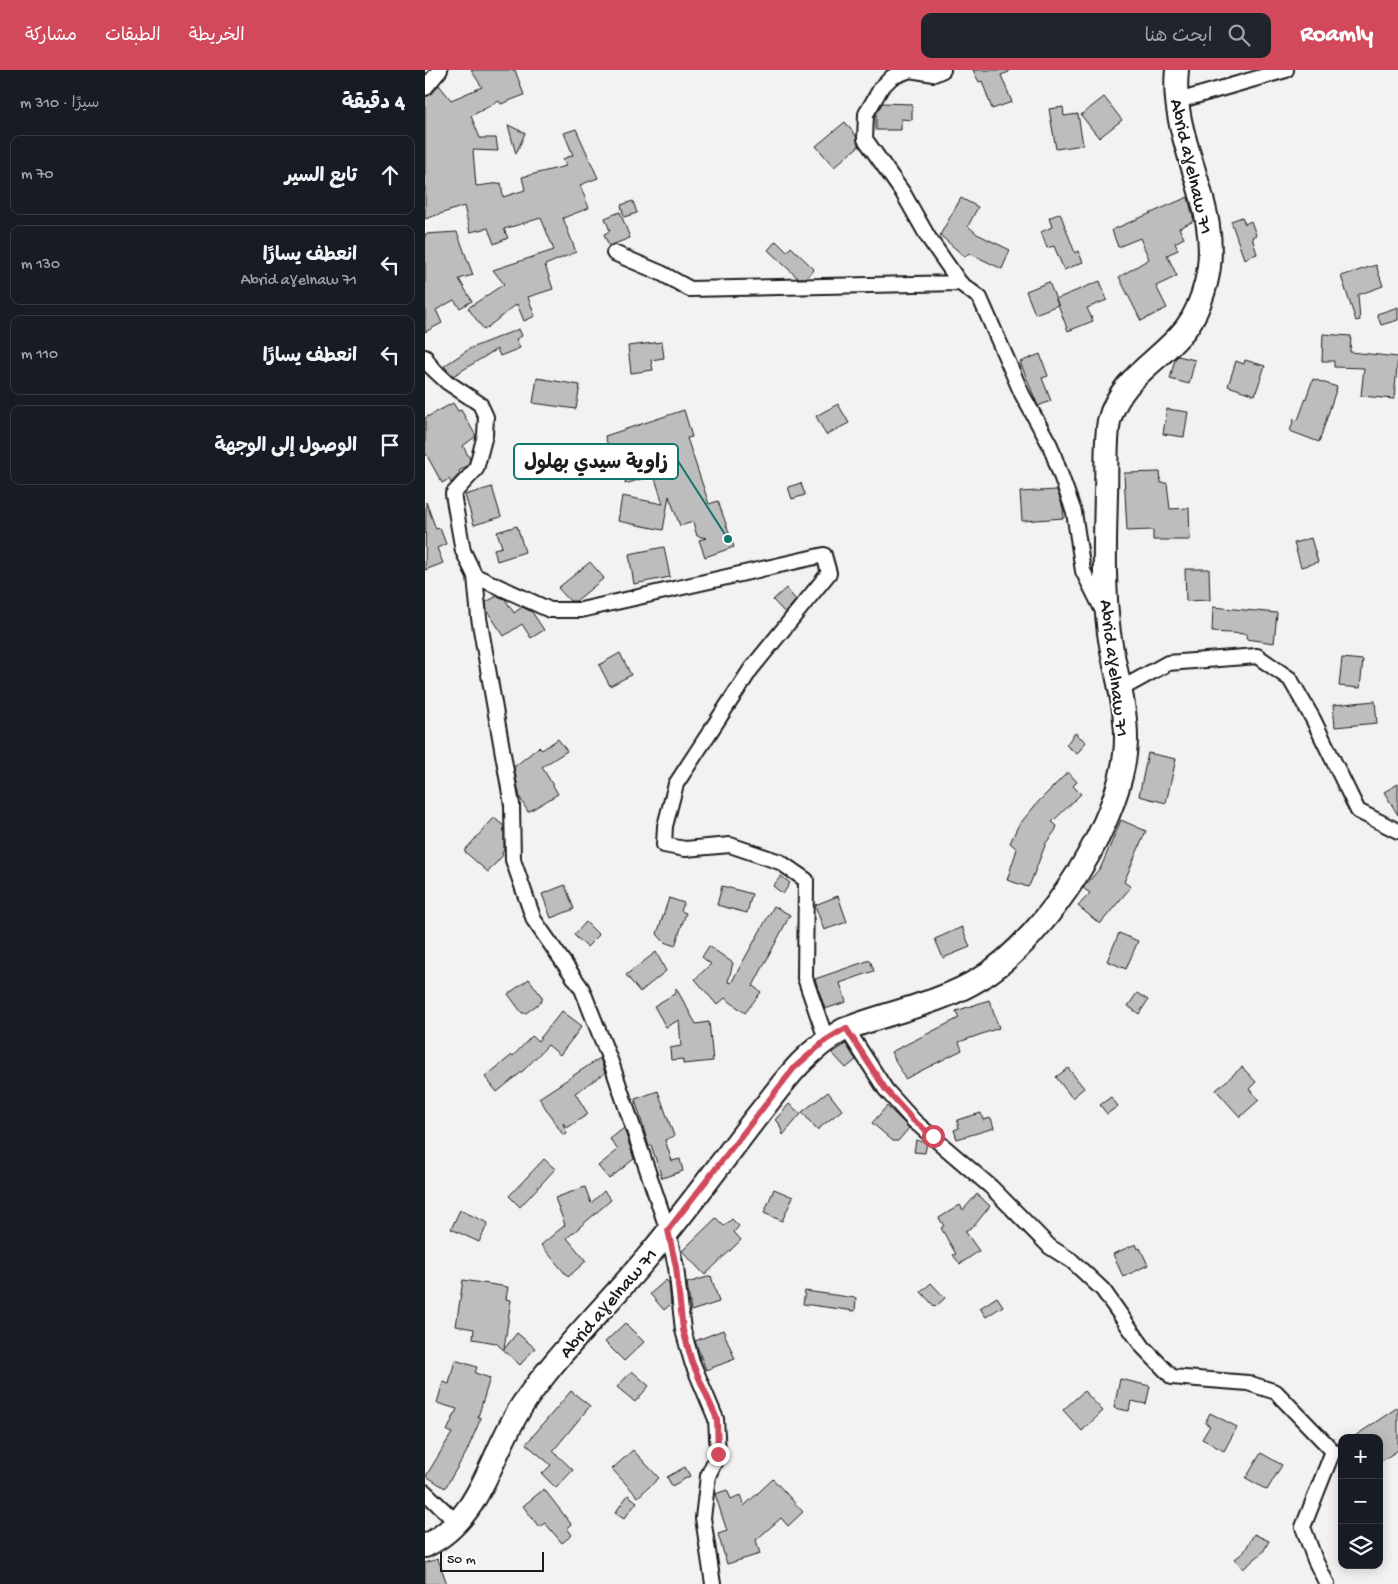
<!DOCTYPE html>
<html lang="ar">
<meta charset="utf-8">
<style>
:root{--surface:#171b24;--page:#20242c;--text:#f1f3f6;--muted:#9ea1a6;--line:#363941;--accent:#d1495b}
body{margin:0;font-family:"Gochi Hand","Playpen Sans Arabic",sans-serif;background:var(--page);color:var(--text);direction:rtl}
.controls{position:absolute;right:15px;bottom:15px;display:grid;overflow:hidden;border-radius:10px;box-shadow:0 2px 12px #0003}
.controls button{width:45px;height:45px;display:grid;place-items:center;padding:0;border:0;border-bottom:1px solid var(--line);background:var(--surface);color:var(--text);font:25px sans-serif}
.scale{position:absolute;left:15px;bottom:12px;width:104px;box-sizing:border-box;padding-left:5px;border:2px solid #1c1c1c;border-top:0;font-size:14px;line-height:18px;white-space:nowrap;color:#1c1c1c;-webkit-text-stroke:4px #fff;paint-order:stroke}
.stop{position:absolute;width:15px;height:15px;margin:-11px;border:4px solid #d1495b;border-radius:50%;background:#fff}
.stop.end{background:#d1495b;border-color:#fff;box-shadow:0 1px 5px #0008}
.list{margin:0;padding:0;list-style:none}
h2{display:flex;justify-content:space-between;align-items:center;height:65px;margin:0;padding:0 20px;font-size:21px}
h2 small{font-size:16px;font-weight:400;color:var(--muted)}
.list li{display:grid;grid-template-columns:32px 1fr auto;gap:15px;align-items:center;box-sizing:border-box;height:80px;margin:0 10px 10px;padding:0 10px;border:1px solid var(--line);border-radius:10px}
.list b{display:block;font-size:19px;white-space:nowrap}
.list p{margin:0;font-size:16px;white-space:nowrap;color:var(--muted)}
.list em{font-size:16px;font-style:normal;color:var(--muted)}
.icon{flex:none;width:28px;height:28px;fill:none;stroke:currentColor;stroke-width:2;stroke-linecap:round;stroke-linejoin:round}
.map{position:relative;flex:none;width:973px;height:1514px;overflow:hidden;direction:ltr}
header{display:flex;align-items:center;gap:30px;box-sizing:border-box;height:70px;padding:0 25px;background:var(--accent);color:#fff}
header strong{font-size:24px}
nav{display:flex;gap:28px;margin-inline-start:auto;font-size:18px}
.search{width:350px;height:45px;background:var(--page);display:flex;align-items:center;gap:12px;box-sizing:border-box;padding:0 18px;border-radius:10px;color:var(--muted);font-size:19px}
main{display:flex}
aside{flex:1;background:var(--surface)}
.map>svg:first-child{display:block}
</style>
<header>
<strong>Roamly</strong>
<div class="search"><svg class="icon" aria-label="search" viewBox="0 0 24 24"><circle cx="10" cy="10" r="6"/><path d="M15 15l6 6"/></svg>ابحث هنا</div>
<nav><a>الخريطة</a><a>الطبقات</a><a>مشاركة</a></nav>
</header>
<main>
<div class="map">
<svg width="973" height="1514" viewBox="0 0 973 1514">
<rect width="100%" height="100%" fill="#f2f2f2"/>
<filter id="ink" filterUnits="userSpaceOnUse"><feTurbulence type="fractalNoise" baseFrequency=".02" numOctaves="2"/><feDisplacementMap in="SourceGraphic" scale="10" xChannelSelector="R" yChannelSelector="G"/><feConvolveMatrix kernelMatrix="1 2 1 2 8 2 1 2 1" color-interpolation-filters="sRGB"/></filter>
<g filter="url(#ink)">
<!-- building -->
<path fill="#bdbdbd" stroke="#1c1c1c" d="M46 0H90L99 25 76 34 74 31 46 46 55 68H71L73 81 48 80 51 116 76 113 78 127 100 120 97 107 141 96 138 89 148 85 139 63 151 59 173 108 155 115 164 138 138 148 151 182 120 195 128 219 103 227 110 246 99 251 92 234 59 260 43 238 79 214 68 200 129 180 116 148 79 159 83 168 69 174 63 158 45 162 39 136 0 149V27L6 24 14 15 26 30 57 17Z
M548 0H584V2L576 5 587 32 567 39 557 11 554 12Z
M679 27 697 50 674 68 656 45Z
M457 33 487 34V50L476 49V60H451V43Z
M638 37 639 46 653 44 658 75 631 79 624 39Z
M420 52 431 66 434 76 409 97 391 76Z
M83 55 100 63 91 84Z
M763 127 769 151 754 158 759 168 750 173 753 180 742 185 752 206 731 216 742 238 716 251 694 207 724 189 715 168 693 177 687 160Z
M536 128 553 137 543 156 552 164 585 180 577 199 544 183 540 187 515 165Z
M208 131 212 143 199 147 196 135Z
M195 142 205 168 184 176 179 164 185 161 180 148Z
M635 143 650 183 653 181 658 192 639 200 629 176 622 178 616 162 627 157 624 148Z
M817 147 820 154 826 151 831 165 827 167 832 184 819 189 806 151Z
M32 162 48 205 34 209 47 231 35 238 29 230 11 240 17 253 0 262V164Z
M351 171 362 182 366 177 389 199 381 208H373L343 180Z
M951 195 958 216 933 225 935 250 931 251 916 206Z
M675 211 682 230 662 238 668 251 643 261 631 229Z
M624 212 633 235 610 244 601 221Z
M973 237V250L956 255 952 244Z
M94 259 97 266 91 269 95 278 75 286 72 279 28 306 19 296 46 278Z
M898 264 926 266 925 282 973 287 969 329 936 326 939 298 909 297V291H897Z
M237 272 239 288 226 290 228 300 206 303 203 276Z
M615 284 623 306 617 308 626 331 613 336 595 292Z
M753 286 770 290 764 314 745 309 750 289Z
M820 290 840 296 830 325 803 316 811 291 819 294Z
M112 308 155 315 151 339 108 333Z
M888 309 912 317 894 372 865 361 869 349 873 350Z
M28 333 33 341 36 340 51 366 38 376 45 389 43 395 34 401 35 403 26 413 24 409 17 413 0 382V348Z
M413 334 424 353 401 365 391 346Z
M742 339 763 342 759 367 738 364Z
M259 340 267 367 262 368 284 434 293 431 309 477 280 487 274 470 282 468 272 466 268 452 255 456 244 426 238 460 193 451 197 426 238 434 229 405 200 414 201 405 193 408 180 366Z
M735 402 736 413H742L745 439 764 438 765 470H728V460L702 461 699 403Z
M376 413 380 425 367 429 363 417Z
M67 417 76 447 49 455 40 425Z
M632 420 638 438 639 448 597 451 595 422Z
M1 432 11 459 15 458 21 474 12 478 18 493 0 500Z
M92 456 100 482 72 491 69 479 77 477 72 462Z
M886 468 893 492 876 497 869 473Z
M239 477 245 507 209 514 204 484Z
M165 492 179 508 151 531H145L133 518Z
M760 499H784L785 530 761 531Z
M361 518 371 530 360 543 348 530Z
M72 526 80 529 89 543 97 537 107 542 119 560 106 568 97 554 79 566 62 541 61 532Z
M788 537 852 543 849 573 821 569 822 564 787 562Z
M195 583 206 605 185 616 174 595Z
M917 588 938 590 935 618 914 616Z
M950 631 952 653 910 657 908 635Z
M650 663 661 672 652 684 641 675Z
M133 669 142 681 117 697 133 724 103 742 95 728 89 697 114 677 117 680Z
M723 683 751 689 741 733 714 726Z
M643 702 652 712 648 716 656 724 627 752 632 756 630 761 621 773 605 814 603 817 582 810 592 779 585 773 593 756 614 731Z
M973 714V745L959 722Z
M69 748 79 756V780L77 783 78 785 63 802 39 781Z
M696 750 721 761 699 812 706 817 675 854 653 836 665 823 658 818 676 797Z
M356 806 365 813 358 824 348 816Z
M140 815 149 839 126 848 117 824Z
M297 816 327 824 322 843 292 835Z
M413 826 422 852 399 860 390 835Z
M244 828 259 833 256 841 261 843 250 876 239 872 232 864Z
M349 836 365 845 328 916 336 922 320 943 300 928 292 935 270 909 286 894 277 887 284 876 308 893 303 912 306 913Z
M161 852 174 865 162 877 149 865Z
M537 857 545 877 518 888 510 869Z
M694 863 713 871 701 899 682 891Z
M231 882 241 901 215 922 201 905Z
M445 890 449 901 415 913 421 932 400 939 390 909Z
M104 909 117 927V931L101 943H97L83 924Z
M251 918 271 954 284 952 288 991 258 994V989L246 990 245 978 256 976 254 950 241 957 229 936 251 923Z
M712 923 723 930 714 944 703 936Z
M564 930 574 958 534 972 537 980 480 1009 466 982 534 948 531 941Z
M137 941 157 956 135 985 123 975 99 1000 72 1022 60 1007 87 985 88 986 107 966 113 971Z
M421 974 431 990 421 998 407 983Z
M175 988 180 1003 150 1023 163 1044 142 1058 138 1053 142 1064 138 1065 114 1028Z
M817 997 831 1012 824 1019 834 1030 815 1047 791 1020Z
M643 998 659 1018 647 1028 631 1007Z
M233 1021 249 1066 240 1070 247 1091 255 1089 258 1101 237 1108 226 1075 224 1077 210 1029Z
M403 1022 417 1040 392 1060 377 1042Z
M686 1027 693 1036 682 1044 675 1035Z
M364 1034 376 1044 358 1065 354 1053 350 1050Z
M462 1036 484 1058 473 1071H468L447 1053Z
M556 1043 558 1050 566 1048 569 1058 532 1069 529 1060 534 1058 532 1050Z
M199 1058 209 1089 184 1109 173 1096 193 1080 185 1069Z
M491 1070 502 1073 500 1083 489 1082Z
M119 1089 130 1099 95 1137 84 1126Z
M160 1117 166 1133 179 1121 186 1130 142 1168 161 1191 143 1207 116 1175 140 1155 130 1128Z
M349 1119 368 1127 357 1151 339 1143Z
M552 1124 565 1136 549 1156 540 1161 554 1181 535 1194 528 1185 531 1184 516 1158 519 1156 514 1148 535 1135 538 1140Z
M35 1140 63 1153 54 1172 26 1159Z
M291 1148 299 1156 307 1149 314 1156 309 1162 316 1170 280 1205 257 1181Z
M711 1174 713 1179 715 1178 723 1195 698 1207 688 1184Z
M286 1206 294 1232 266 1241 262 1213Z
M38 1210 83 1217 81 1229 86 1230 79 1279 92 1263 110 1278 95 1295 71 1273 48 1269 49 1259 31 1256Z
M241 1210 244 1213 246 1234 239 1240 225 1224Z
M506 1213 520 1228 510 1237 496 1222Z
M380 1221 431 1228 430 1241 378 1234Z
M572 1227 578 1236 561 1247 555 1238Z
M200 1253 219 1272 199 1291 180 1272Z
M298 1260 310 1289 281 1300 270 1271Z
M30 1290 52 1297 50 1303 65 1308 53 1347 56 1348 41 1383 20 1418 1 1406 27 1363 22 1361 32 1339 12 1333 18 1312 24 1314Z
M207 1301 224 1316 210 1332 192 1317Z
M695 1309 725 1316 721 1334 706 1331 704 1341 689 1338Z
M146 1321 165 1336 128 1381 148 1400 131 1418 117 1404 126 1395 101 1374Z
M659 1321 678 1341 657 1361 638 1340Z
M973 1337V1380L954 1393V1368H927Z
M785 1343 812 1357 799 1381 777 1369 785 1356 780 1353Z
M208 1380 234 1408 213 1427 187 1399Z
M836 1383 857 1395 842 1420 821 1408Z
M260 1397 265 1406 247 1416 242 1407Z
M348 1409 378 1442 363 1456 356 1448 331 1470 335 1484 302 1494 293 1464 302 1461 290 1424 302 1420 306 1429 315 1425 319 1436Z
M119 1419 146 1454 142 1458 147 1465 137 1473 120 1453 114 1457 98 1436Z
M203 1425 212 1432 199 1449 190 1443Z
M829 1464 844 1471 838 1482 818 1499 810 1489 819 1482Z
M13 1489 22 1514H0V1493Z"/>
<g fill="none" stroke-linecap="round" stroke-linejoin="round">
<!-- minor casing -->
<g stroke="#1c1c1c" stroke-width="18">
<path id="minor" d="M518 0 509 4 485 0 467 7 456 18 441 44 440 69 478 123 503 167 535 213
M0 18 15 0
M753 31 861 0
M189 183 236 203 265 219 535 213 555 228 597 324 625 375 649 442 658 501 678 541
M0 287 6 297 22 312 55 334 61 347 60 365 51 399 28 424 38 481 50 506 125 540H156L399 485 404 503 326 599 251 714 240 756 239 775 260 779 305 775 355 792 381 810 380 908 401 969
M50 506 54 548 87 735 88 790 109 850 157 919 187 995 243 1161 251 1197 258 1260 267 1292 291 1349 293 1384 283 1406 278 1448 288 1514
M694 620 743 593 832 586 865 609 888 649 933 741 973 761
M421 958 461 1020 489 1051 566 1117 625 1177 647 1191 678 1220 718 1277 747 1307 823 1313 851 1322 908 1381 878 1457 890 1490 902 1514
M0 1422 32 1453"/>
</g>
<!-- primary casing -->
<g stroke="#1c1c1c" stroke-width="26">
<path id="primary" d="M0 1476C58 1448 65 1383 98 1334 134 1282 179 1238 220 1190 258 1145 293 1097 329 1050 358 1014 377 983 418 960 463 942 515 934 556 908 622 867 701 747 701 668 701 633 689 598 684 563 678 516 680 469 681 423 682 398 680 375 684 351 696 306 735 292 761 258 771 245 777 228 781 213 800 138 744 74 752 0"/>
</g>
<!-- minor -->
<use href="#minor" stroke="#fff" stroke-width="14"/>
<!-- primary -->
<use href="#primary" stroke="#fff" stroke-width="22"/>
</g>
</g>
<g fill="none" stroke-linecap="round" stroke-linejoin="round" filter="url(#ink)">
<!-- route -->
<path stroke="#d1495b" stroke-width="6" d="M293 1384 292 1349 267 1292 258 1260 251 1197 243 1160 369 998 401 970 421 958 461 1020 489 1051 508 1066"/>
</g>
<g text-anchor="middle" stroke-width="4" stroke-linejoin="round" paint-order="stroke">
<!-- street labels -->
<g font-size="19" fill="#1c1c1c" stroke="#fff">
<text transform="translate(768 96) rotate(77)" y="7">Abrid aɣelnaw 71</text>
<text transform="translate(691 598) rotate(83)" y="7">Abrid aɣelnaw 71</text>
<text transform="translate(182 1232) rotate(-49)" y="7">Abrid aɣelnaw 71</text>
</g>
</g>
<!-- callouts -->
<path fill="none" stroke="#0f766e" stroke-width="2" d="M303 469L253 391"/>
<circle fill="#0f766e" stroke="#fff" stroke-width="2" cx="303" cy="469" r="5"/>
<rect fill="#fff" stroke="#0f766e" stroke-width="2" x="89" y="374" width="164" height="35" rx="5"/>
<g font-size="20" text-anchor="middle" font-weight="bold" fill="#1c1c1c">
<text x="171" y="398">زاوية سيدي بهلول</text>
</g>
</svg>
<div class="controls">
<button>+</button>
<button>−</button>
<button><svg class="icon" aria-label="layers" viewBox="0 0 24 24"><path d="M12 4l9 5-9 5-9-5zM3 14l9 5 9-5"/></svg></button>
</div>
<div class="scale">50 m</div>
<div class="stop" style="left:508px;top:1066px"></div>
<div class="stop end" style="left:293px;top:1384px"></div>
</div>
<aside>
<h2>4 دقيقة<small>سيرًا · 310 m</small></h2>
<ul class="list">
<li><svg class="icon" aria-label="ahead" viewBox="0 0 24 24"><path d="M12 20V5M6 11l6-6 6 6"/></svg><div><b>تابع السير</b></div><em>70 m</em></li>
<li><svg class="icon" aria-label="left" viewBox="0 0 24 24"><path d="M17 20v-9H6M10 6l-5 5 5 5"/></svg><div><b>انعطف يسارًا</b><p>Abrid aɣelnaw 71</p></div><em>130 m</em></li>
<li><svg class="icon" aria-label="left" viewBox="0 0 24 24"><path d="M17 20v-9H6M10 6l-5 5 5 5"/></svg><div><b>انعطف يسارًا</b></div><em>110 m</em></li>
<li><svg class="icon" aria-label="arrive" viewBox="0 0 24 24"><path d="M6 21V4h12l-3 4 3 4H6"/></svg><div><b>الوصول إلى الوجهة</b></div></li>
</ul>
</aside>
</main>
